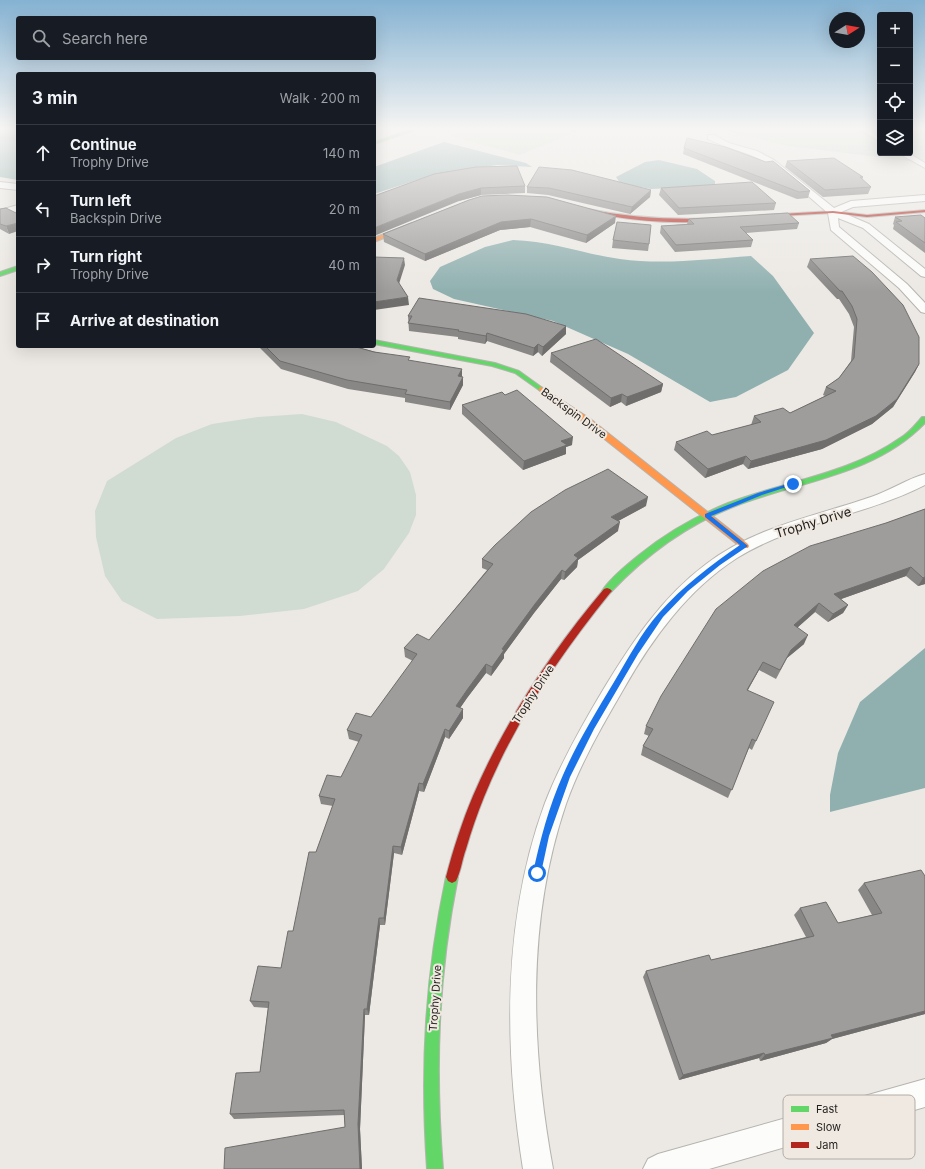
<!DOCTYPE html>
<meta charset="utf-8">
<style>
:root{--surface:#171b24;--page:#20242c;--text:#f1f3f6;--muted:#9ea1a6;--line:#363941}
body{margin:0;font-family:Inter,sans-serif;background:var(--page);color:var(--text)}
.controls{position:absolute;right:12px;top:12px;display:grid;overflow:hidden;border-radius:4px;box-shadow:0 4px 16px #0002}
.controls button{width:36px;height:36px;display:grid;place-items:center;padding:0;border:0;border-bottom:1px solid var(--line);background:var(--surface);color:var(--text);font:20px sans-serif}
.compass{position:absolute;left:829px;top:12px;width:36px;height:36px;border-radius:50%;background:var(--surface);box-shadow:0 4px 16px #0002;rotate:79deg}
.stop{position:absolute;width:12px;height:12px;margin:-9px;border:3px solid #1a73e8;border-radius:50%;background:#fff}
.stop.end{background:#1a73e8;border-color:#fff;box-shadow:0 1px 4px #0008}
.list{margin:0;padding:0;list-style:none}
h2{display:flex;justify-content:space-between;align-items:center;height:52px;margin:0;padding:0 16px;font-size:17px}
h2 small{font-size:13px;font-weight:400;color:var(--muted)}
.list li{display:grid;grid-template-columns:26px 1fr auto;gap:12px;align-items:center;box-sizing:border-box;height:56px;padding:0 16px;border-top:1px solid var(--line)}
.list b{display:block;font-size:15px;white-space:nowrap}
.list p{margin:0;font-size:13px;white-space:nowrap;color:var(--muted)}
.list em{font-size:13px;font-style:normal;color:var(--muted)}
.icon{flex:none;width:22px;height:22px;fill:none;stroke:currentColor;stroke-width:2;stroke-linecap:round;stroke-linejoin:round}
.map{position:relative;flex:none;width:925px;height:1169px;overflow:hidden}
.search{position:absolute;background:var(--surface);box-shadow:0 4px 16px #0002;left:16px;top:16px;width:360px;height:44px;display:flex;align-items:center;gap:10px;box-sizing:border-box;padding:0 14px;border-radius:4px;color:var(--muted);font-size:15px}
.panel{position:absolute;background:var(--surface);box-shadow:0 4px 16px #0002;left:16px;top:72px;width:360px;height:276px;border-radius:4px}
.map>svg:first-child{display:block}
</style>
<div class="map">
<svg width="925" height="1169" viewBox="0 0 925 1169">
<rect width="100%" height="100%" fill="#ece9e4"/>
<!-- green -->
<path fill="#d0dcd1" d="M468 129H582L520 155 450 136Z
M721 129H880V153H910V129H925V160L909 161 788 146Z
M302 414 336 422 387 446 399 456 410 472 416 495V515L409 533 384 569 358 591 304 609 240 616 157 619 122 601 105 576 96 537 95 511 107 481 176 438 212 424 258 417Z"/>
<!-- water -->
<path fill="#90b0b0" d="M0 129H18V180L0 177Z
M444 142 526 163 532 167 497 165 429 176 374 194V167Z
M659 160 697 169 715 181V186L651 189 620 183 616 177 645 162Z
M513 240C550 241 584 254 620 259 663 265 708 259 751 256L773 276 814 333 788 370 736 397 710 402 628 354 553 321 454 299 433 289 430 281 440 267 485 247Z
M925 648V788L830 812V795L838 753 860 702Z"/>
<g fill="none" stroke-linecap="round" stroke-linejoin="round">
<!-- street casing -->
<g stroke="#b6b4b0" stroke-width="2">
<path id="street" d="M860 129H868L880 137V142Z
M708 135H714L729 143 757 151 774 160 834 208 851 201 925 195V201L853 207 841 212 869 224 925 269V277L921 276 863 228 838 218 839 227 907 284 925 303V313L921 312 899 288 831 230 828 213C809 197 789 178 768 164 750 152 728 149 708 139Z
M898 153H908L925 163V168Z
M0 182 18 184V190L0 188Z
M18 205V211L0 216V210Z
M925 474V485C865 516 795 522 737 558 687 590 652 639 623 690 602 726 580 764 566 804 526 922 531 1048 553 1169H523C504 1048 502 920 545 803 560 764 581 727 603 690 631 644 661 598 705 565 754 527 813 517 871 497 889 491 907 479 925 474Z
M925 1079V1107L709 1169H643L648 1159 658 1154Z"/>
</g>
<!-- fast casing -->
<g stroke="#b6b4b0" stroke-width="2">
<path id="fast" d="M413 129H418L374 144V142Z
M18 266V270L0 276V272Z
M374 340 495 363 519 371 544 389 541 391 539 390 515 373 492 366 374 344Z
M922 417H925V423C874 476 798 481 733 507 685 526 645 556 610 593L607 594 602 591C611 577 627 565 639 555 666 533 696 516 728 503 785 481 849 474 900 438 909 433 915 425 922 417Z
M452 871 456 873 458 877C438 976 435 1068 443 1169H427C420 1068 425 976 446 877L448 873Z"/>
</g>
<!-- slow casing -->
<g stroke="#b6b4b0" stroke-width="2">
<path id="slow" d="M412 223 414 224V226L374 242V238Z
M541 387 589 418 748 544 749 546 748 548H742L583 422 539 390V388Z"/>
</g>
<!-- jam casing -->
<g stroke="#b6b4b0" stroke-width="2">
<path id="jam" d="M588 209C631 218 674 220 718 218L720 219C715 223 704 221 696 222 659 223 623 220 586 211V209Z
M925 210V212L867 217 833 213 760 217 758 216 760 215 833 211 867 215Z
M607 588 610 589 612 591 610 593C561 653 513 725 484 797 477 814 471 832 466 849 462 860 461 871 456 881L452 883 448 881 446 877C453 850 462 822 473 796 505 721 552 651 604 589Z"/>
</g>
<!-- street -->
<use href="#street" fill="#fcfcfb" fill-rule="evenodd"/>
<!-- fast -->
<use href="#fast" fill="#63d668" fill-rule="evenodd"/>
<!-- slow -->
<use href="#slow" fill="#ff974d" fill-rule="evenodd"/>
<!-- jam -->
<use href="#jam" fill="#b3261e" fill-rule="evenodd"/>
</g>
<!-- wall -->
<path fill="#888786" d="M684 148 766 162 810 191 808 198 797 199 683 154Z
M787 161 863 177 862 180 871 187 868 194 823 197 785 167Z
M434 174 525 186V193L481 195 459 201Z
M527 187 651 190 650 197 630 214 548 195 527 193Z
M661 188 776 203 774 210 678 215 659 195Z
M469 200 615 223 586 243 530 227 500 230 425 261 384 242 383 234Z
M0 209 9 234 0 229Z
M895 217 925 218V253L893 229 894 225 893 224Z
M689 219 799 223 797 229 746 233 753 240 751 247 675 252 660 233 661 226 687 224Z
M613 240 649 244 648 251 612 248Z
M810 259 919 364 915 372 893 407 872 424 822 449 748 469 743 464 705 478 674 450 676 442 712 435 751 425 754 416 790 413 825 396 823 395 826 387 839 378 851 361 854 327 849 314 839 299H837L807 267Z
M408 316 566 326V334L542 356 538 352 533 356 487 341 485 344 458 339V337L409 331Z
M258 346H353L410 361 462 377 463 385 450 410 405 402V398L348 389 281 369Z
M551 353 663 384 661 392 626 406 621 402 610 407 550 362Z
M505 395 572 445 566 447V454L523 470 462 414V405Z
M646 506 618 521V531L578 560 577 567 564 580 561 579 534 613 504 654V658L491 676 486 673 467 698 460 708 463 709V718L449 739 445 737 424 792 419 791 402 855 394 853 385 925H380L369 1015H365L360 1129 362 1169H224L345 1127 344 1115 234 1119 230 1114 260 1072 268 1008 254 1007 250 1001 281 968 293 931 316 852 333 806 321 804 319 796 341 777 359 742 349 739 347 730 371 717 413 661 405 657 404 648 429 640 487 570 482 568V559Z
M925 509V584L918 586 906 576 841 599 848 605 843 613 828 622 815 612 797 628 804 644 787 658 776 679 759 670 748 690 756 741 752 750 749 748 728 798 641 755 643 746 649 736 644 734 646 726 886 523Z
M925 876V1014L832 1039 826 1043 760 1061 759 1058 679 1080 643 977 646 971 711 960 806 937 794 915 800 908 838 923 872 915 858 890 864 883Z"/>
<!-- shaded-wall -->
<path fill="#6f6e6d" d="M481 188V195L459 201 374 236V228L459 194Z
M651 190 650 197 630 214 632 207Z
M616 216 615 223 586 243 587 235Z
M531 219 530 227 500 230 425 261V254L501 222Z
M18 223V231L9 234 6 226Z
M404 258 405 265 398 287 397 280Z
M408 297 409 305 374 310V302Z
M566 326V334L542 356 543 347Z
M487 333V341L485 344 486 336Z
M538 344V352L533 356 534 348Z
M919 364 915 372 893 407 872 424 822 449 748 469 751 461Z
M462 369V377L458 376Z
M463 377V385L450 410V402Z
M663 384 661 392 626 406 627 397Z
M622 394 621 402 610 407 611 398Z
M573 437 572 445 566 447V454L523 470 524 461 561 441Z
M746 456 743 464 705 478 708 469Z
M648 497 646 506 609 526 611 517Z
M620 522 618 531 578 560 577 567 564 580 565 572 574 555Z
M911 567 906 576 830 603 834 594Z
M562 570 561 579 534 613 504 654V658L491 676 492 667 502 649 535 604Z
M925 577V584L918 586 923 578Z
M819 603 815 612 790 634 794 625Z
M848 605 843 613 828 622 833 614Z
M808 635 804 644 787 658 776 679 791 650Z
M763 662 759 670 743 698 747 690Z
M486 664V673L467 698 456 714V706L467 690Z
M463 709V718L449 739V731Z
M445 729V737L424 792 423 784Z
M419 783V791L402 855 401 847Z
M393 846 394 853 385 925 384 918Z
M379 918 380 925 369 1015 367 1009Z
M364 1009 365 1015 360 1129 362 1169H360L358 1124Z
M925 1011V1014L832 1039 826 1043 760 1061 765 1055 831 1035Z
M764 1053 759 1058 679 1080 683 1075Z"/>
<!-- building -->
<path fill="#9e9d9c" stroke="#6f6e6d" d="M687 138 725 147 766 162 773 161 810 191 799 192 684 148Z
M834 158 863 177H860L871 187 825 190 787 161Z
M517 166 525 186 481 188 459 194 374 228V196L434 174 476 167Z
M539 167 572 170 651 190 632 207 549 188 527 187Z
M752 182 776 203 679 208 661 188Z
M507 195 547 197 616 216 587 235 531 219 501 222 425 254 383 234 469 200 482 196Z
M6 208 18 214V223L6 226 0 224V209Z
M788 213 799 223 740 227 753 240 676 245 661 226 694 224 689 219Z
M921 215 925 218V243L896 222 902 221 895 217Z
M617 222 651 225 649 244 613 240Z
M853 256 872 272 903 305 919 337V364L897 399 876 416 826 440 751 461 746 456 708 469 676 442 707 431 712 435 761 422 754 416 783 408 790 413 836 391 826 387 839 378 854 358 857 319 852 306 842 291H840L810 259Z
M374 257 404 258 397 280 408 297 374 302Z
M419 298 526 314 566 326 543 347 538 344 534 348 487 333 486 336 458 331 459 330 408 323 412 316H408Z
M596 339 663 384 627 397 622 394 611 398 551 353Z
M265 346H353L374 352 410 357 408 360 462 369 458 376 463 377 450 402 405 394 407 390 347 380 280 361Z
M517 390 573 437 561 441 567 445 524 461 462 405 502 392 505 395Z
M608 469 648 497 611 517 620 522 574 555 578 558 565 572 562 570 535 604 502 649 504 650 492 667 486 664 467 690 456 706 463 709 449 731 445 729 423 784 419 783 401 847 393 846 384 918H379L367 1009H364L358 1124 360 1169H224L225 1148 345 1127 344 1110 230 1114 236 1073 260 1072 269 1002 250 1001 258 966 281 968 288 931H293L309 852H316L335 799 319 796 327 775 341 777 362 735 347 730 356 713 371 717 417 654 404 648 417 634 429 640 493 564 482 559 495 545 531 512 565 490Z
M925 509V577L923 578 911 567 834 594 848 605 833 614 819 603 794 625 808 635 791 650 780 670 763 662 747 690 774 702 756 741 752 739 732 790 643 746 653 729 646 726 661 696 716 609 763 571 810 546 886 523Z
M921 870 925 876V1011L831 1035 833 1038 765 1055 764 1053 683 1075 646 971 709 955 711 960 814 936 800 908 826 902 838 923 882 913 864 883Z"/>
<!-- sky -->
<linearGradient id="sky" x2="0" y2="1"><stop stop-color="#85b2d2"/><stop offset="0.44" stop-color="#f6f5f3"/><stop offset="1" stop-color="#f6f5f3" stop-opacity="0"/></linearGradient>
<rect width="925" height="292" fill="url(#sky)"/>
<!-- route -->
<path fill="#1a73e8" d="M791 483 796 484 762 495 711 516 748 546 720 565 688 591 663 617 638 654 594 729 570 777 549 836 541 873 537 878 534 876 533 873C540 840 549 806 563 775 577 743 596 712 614 682 628 659 641 633 659 613 683 586 711 565 740 545L705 517V514L758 493Z"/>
<g text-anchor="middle" stroke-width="4" stroke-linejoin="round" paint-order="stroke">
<!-- street labels -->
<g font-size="11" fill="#211f1c" stroke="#f0e9e1">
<text transform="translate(574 413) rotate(36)" y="4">Backspin Drive</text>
<text transform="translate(533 694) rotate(-57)" y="4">Trophy Drive</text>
<text transform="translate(435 998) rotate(-86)" y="4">Trophy Drive</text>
</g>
<!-- near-street labels -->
<g font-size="13" fill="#211f1c" stroke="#f0e9e1">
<text transform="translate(813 522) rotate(-17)" y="5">Trophy Drive</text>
</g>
</g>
<!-- legend -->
<rect x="783" y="1095" width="132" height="64" rx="6" fill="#f0e9e1" stroke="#b2aca6" stroke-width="1"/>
<rect x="791" y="1106" width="18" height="6" fill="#63d668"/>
<rect x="791" y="1124" width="18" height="6" fill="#ff974d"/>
<rect x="791" y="1142" width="18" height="6" fill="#b3261e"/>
<g font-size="11" fill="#211f1c">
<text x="816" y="1113">Fast</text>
<text x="816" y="1131">Slow</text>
<text x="816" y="1149">Jam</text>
</g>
</svg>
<div class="controls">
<button>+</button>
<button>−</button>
<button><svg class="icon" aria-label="locate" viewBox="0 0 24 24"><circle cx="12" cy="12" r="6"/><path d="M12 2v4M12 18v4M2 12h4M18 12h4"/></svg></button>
<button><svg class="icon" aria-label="layers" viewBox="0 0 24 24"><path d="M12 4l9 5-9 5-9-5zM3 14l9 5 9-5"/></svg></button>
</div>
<svg class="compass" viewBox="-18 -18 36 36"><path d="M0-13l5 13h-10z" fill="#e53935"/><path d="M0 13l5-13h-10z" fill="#9ea1a6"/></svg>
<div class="stop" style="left:537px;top:873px"></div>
<div class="stop end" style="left:793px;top:484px"></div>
<div class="search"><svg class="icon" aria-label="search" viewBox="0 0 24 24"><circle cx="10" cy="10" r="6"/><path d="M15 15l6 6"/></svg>Search here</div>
<section class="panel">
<h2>3 min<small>Walk · 200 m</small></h2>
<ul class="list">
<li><svg class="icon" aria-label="ahead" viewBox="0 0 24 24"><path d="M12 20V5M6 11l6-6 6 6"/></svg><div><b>Continue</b><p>Trophy Drive</p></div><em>140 m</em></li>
<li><svg class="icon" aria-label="left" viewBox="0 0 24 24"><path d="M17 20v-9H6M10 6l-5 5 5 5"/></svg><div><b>Turn left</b><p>Backspin Drive</p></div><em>20 m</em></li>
<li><svg class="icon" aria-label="right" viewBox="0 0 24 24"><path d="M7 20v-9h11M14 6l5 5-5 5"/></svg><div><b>Turn right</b><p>Trophy Drive</p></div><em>40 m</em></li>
<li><svg class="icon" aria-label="arrive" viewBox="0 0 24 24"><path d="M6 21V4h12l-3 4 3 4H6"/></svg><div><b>Arrive at destination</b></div></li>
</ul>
</section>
</div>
